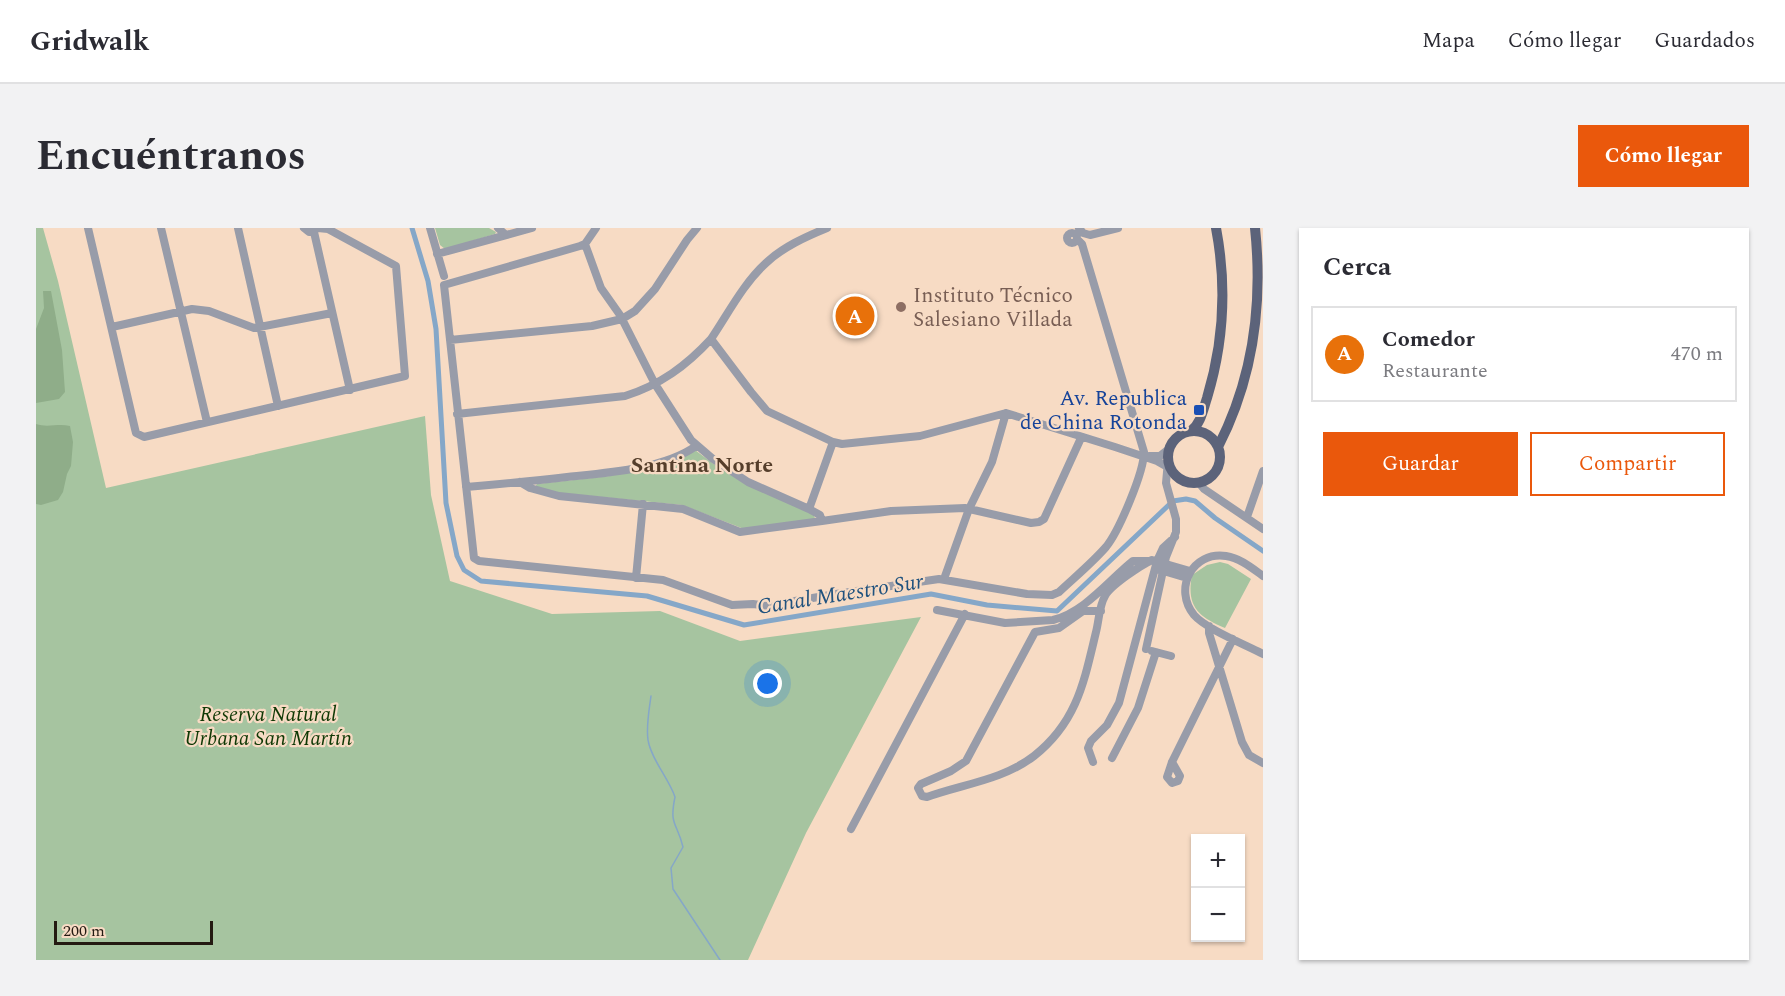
<!DOCTYPE html>
<html lang="es">
<meta charset="utf-8">
<style>
:root{--surface:#fff;--page:#f2f2f3;--text:#2b2b33;--muted:#7c7c81;--line:#e1e1e2;--accent:#ea580c}
body{margin:0;font-family:Spectral,serif;background:var(--page);color:var(--text)}
.controls{position:absolute;right:18px;bottom:18px;display:grid;overflow:hidden;border-radius:0px;box-shadow:0 2px 4px #0004}
.controls button{width:54px;height:54px;display:grid;place-items:center;padding:0;border:0;border-bottom:2px solid var(--line);background:var(--surface);color:var(--text);font:30px sans-serif}
.scale{position:absolute;left:18px;bottom:15px;width:159px;box-sizing:border-box;padding-left:6px;border:3px solid #241a12;border-top:0;font-size:16px;line-height:21px;white-space:nowrap;color:#241a12;-webkit-text-stroke:4px #f7dbc4;paint-order:stroke}
.you{position:absolute;left:732px;top:456px;width:21px;height:21px;margin:-15px;border:4px solid #fff;border-radius:50%;background:#1a73e8;box-shadow:0 0 0 9px #1a73e833}
.badge{display:grid;place-items:center;width:39px;height:39px;border-radius:50%;background:var(--accent);color:#fff;font-size:20px;font-weight:700}
.pin{position:absolute;translate:-50% -50%;border:3px solid #fff;box-shadow:0 2px 6px #0006}
.list{margin:0;padding:0;list-style:none}
h2{display:flex;justify-content:space-between;align-items:center;height:78px;margin:0;padding:0 24px;font-size:26px}
h2 small{font-size:20px;font-weight:400;color:var(--muted)}
.list li{display:grid;grid-template-columns:39px 1fr auto;gap:18px;align-items:center;box-sizing:border-box;height:96px;margin:0 12px 12px;padding:0 12px;border:2px solid var(--line);border-radius:0px}
.list b{display:block;font-size:22px;white-space:nowrap}
.list p{margin:0;font-size:20px;white-space:nowrap;color:var(--muted)}
.list em{font-size:20px;font-style:normal;color:var(--muted)}
.actions{display:flex;gap:12px;padding:18px 24px}
.actions a{flex:1;padding:14px 0;border:2px solid var(--accent);border-radius:0px;text-align:center;font-size:21px;color:var(--accent)}
.actions .main{background:var(--accent);color:#fff}
.map{position:relative;flex:none;width:1227px;height:732px;overflow:hidden;border-radius:0px}
header{display:flex;align-items:center;gap:36px;box-sizing:border-box;height:84px;padding:0 30px;background:var(--surface);border-bottom:2px solid var(--line)}
header strong{font-size:28px}
nav{display:flex;gap:33px;margin-inline-start:auto;font-size:21px}
.intro{display:flex;align-items:center;justify-content:space-between;box-sizing:border-box;height:144px;padding:0 36px}
h1{margin:0;font-size:42px}
.button{padding:15px 27px;border-radius:0px;background:var(--accent);color:#fff;font-size:21px;font-weight:700}
main{display:flex;gap:36px;padding:0 36px}
aside{flex:1;background:var(--surface);border-radius:0px;box-shadow:0 2px 4px #0004}
.map>svg:first-child{display:block}
</style>
<header>
<strong>Gridwalk</strong>
<nav><a>Mapa</a><a>Cómo llegar</a><a>Guardados</a></nav>
</header>
<div class="intro"><h1>Encuéntranos</h1><a class="button">Cómo llegar</a></div>
<main>
<div class="map">
<svg width="1227" height="732" viewBox="0 0 1227 732">
<rect width="100%" height="100%" fill="#f7dbc4"/>
<!-- green -->
<path fill="#a6c4a0" d="M0 0H7L22 53 70 260 389 188 395 267 414 353 516 386 624 383 704 413 885 389 770 605 712 732H0Z
M399 0H453L460 4 459 6 409 21 404 17Z
M659 222 679 237 778 287 779 291 708 301 646 277 525 265 499 259 501 256 574 248Z
M1184 334 1192 336 1215 351 1189 400C1162 389 1150 378 1156 347L1171 337Z"/>
<!-- forest -->
<path fill="#8fad89" d="M7 63H15L26 122 29 164 23 171 0 175V101L8 80Z
M0 196C12 200 22 195 34 198L37 214 35 238 31 246 27 264 22 272 5 277 0 276Z"/>
<g fill="none" stroke-linecap="round" stroke-linejoin="round">
<!-- stream -->
<path stroke="#85a7c8" stroke-width="1.5" d="M615 468C613 483 610 498 612 512 615 531 633 551 639 569 633 598 641 594 647 619L635 640 637 661 684 732"/>
<!-- canal -->
<path stroke="#85a7c8" stroke-width="5" d="M376 0 392 53 400 101 410 275 421 328 428 342 445 353 611 368 708 397 895 366 951 377 1021 383 1137 273 1150 271 1159 273 1179 290 1227 323"/>
<!-- minor -->
<path stroke="#989ca9" stroke-width="8" d="M52 0 99 201 100 205 108 209 369 148 360 38 292 1 282 0
M125 0 171 194
M202 0 242 178
M268 0 273 4H278
M394 0 408 48
M462 0 470 7
M560 0 549 16 544 18 408 57 438 330 443 333 627 352 696 377 717 376 740 379 759 373 800 366 903 351 991 366 1016 367 1023 364C1039 349 1056 335 1070 319 1083 303 1108 244 1108 224L1046 16 1041 11
M791 0C769 9 747 19 730 35 707 56 692 86 675 111L715 164 731 183 797 214 806 216 884 208 970 185 1079 219 1121 233 1135 241
M1043 0 1047 5 1054 7 1082 0
M278 4 314 162
M1031 10a5 5 0 1 1 10 0a5 5 0 1 1-10 0Z
M549 16 565 60 584 87 619 156 655 212 677 231 712 254 773 281
M401 26 496 0
M76 99 156 81 173 83 218 100 296 85
M414 112 556 98 586 91 599 83 619 61 651 12 661 0
M421 186 589 168C624 157 650 138 675 111
M797 214 773 281 784 287 786 293 855 283 929 280 995 295 1003 294 1008 291 1045 210
M1113 228H1124L1133 221
M484 254 494 260 523 268 647 281 704 304 786 293
M1163 255 1168 261 1227 301
M430 259C464 256 497 253 531 249 570 245 628 241 660 218
M1211 289 1227 243
M1124 342 1151 350
M1227 348C1216 340 1204 330 1190 328 1156 323 1137 361 1158 387 1170 401 1210 417 1227 426
M600 350 607 276
M908 351 933 281 956 234 970 185
M901 382 969 395 1017 392C1049 384 1073 352 1097 333H1112
M1065 383H1047L1023 400 999 404 930 533 915 543 885 556 882 560 886 568 891 569C927 556 967 552 998 528 1041 494 1048 454 1060 404 1063 393 1063 378 1069 368 1074 358 1105 337 1116 332L1154 343
M1173 398V405L1206 514 1213 527 1227 535
M1110 421 1130 329 1140 304V291L1130 255 1132 233
M1116 423 1135 428
M1076 530 1102 480 1120 424
M1057 534 1052 520 1055 513 1071 497 1083 475 1121 333 1127 320 1139 309
M1136 534 1144 548 1142 553 1136 555 1131 549 1136 534 1197 411
M815 601 929 386"/>
<!-- major -->
<path stroke="#5c637a" stroke-width="10" d="M1132 229a26 26 0 1 1 52 0a26 26 0 1 1-52 0Z
M1155 203C1165 195 1167 182 1171 170 1188 114 1191 58 1180 0
M1182 219C1217 151 1227 76 1219 0"/>
</g>
<!-- markers -->
<circle fill="#8d6e63" stroke="#f7dbc4" stroke-width="2" cx="865" cy="79" r="6"/>
<rect fill="#1a4fb4" stroke="#f7dbc4" stroke-width="2" x="1157" y="176" width="12" height="12" rx="3"/>
<g text-anchor="middle" stroke-width="4.5" stroke-linejoin="round" paint-order="stroke">
<!-- education labels -->
<g font-size="21" fill="#785e54" stroke="#f7dbc4" text-anchor="start">
<text x="877" y="74">Instituto Técnico<tspan x="877" dy="24">Salesiano Villada</tspan></text>
</g>
<!-- transit labels -->
<g font-size="21" fill="#164399" stroke="#f7dbc4" text-anchor="end">
<text x="1151" y="177">Av. Republica<tspan x="1151" dy="24">de China Rotonda</tspan></text>
</g>
<!-- park labels -->
<g font-size="21" font-style="italic" fill="#0f3905" stroke="#f7dbc4">
<text x="232" y="493">Reserva Natural<tspan x="232" dy="24">Urbana San Martín</tspan></text>
</g>
<!-- neighbourhood labels -->
<g font-size="22" font-weight="bold" fill="#553e2b" stroke="#f7dbc4">
<text x="666" y="244">Santina Norte</text>
</g>
<!-- water labels -->
<g font-size="22" font-style="italic" fill="#20527e" stroke="#f7dbc4">
<text transform="translate(804 365) rotate(-9)" y="8">Canal Maestro Sur</text>
</g>
</g>
</svg>
<div class="controls">
<button>+</button>
<button>−</button>
</div>
<div class="scale">200 m</div>
<div class="you"></div>
<div class="pin badge" style="left:819px;top:88px;background:#e8710a">A</div>
</div>
<aside>
<h2>Cerca<small></small></h2>
<ul class="list">
<li><span class="badge" style="background:#e8710a">A</span><div><b>Comedor</b><p>Restaurante</p></div><em>470 m</em></li>
</ul>
<div class="actions"><a class="main">Guardar</a><a>Compartir</a></div>
</aside>
</main>
